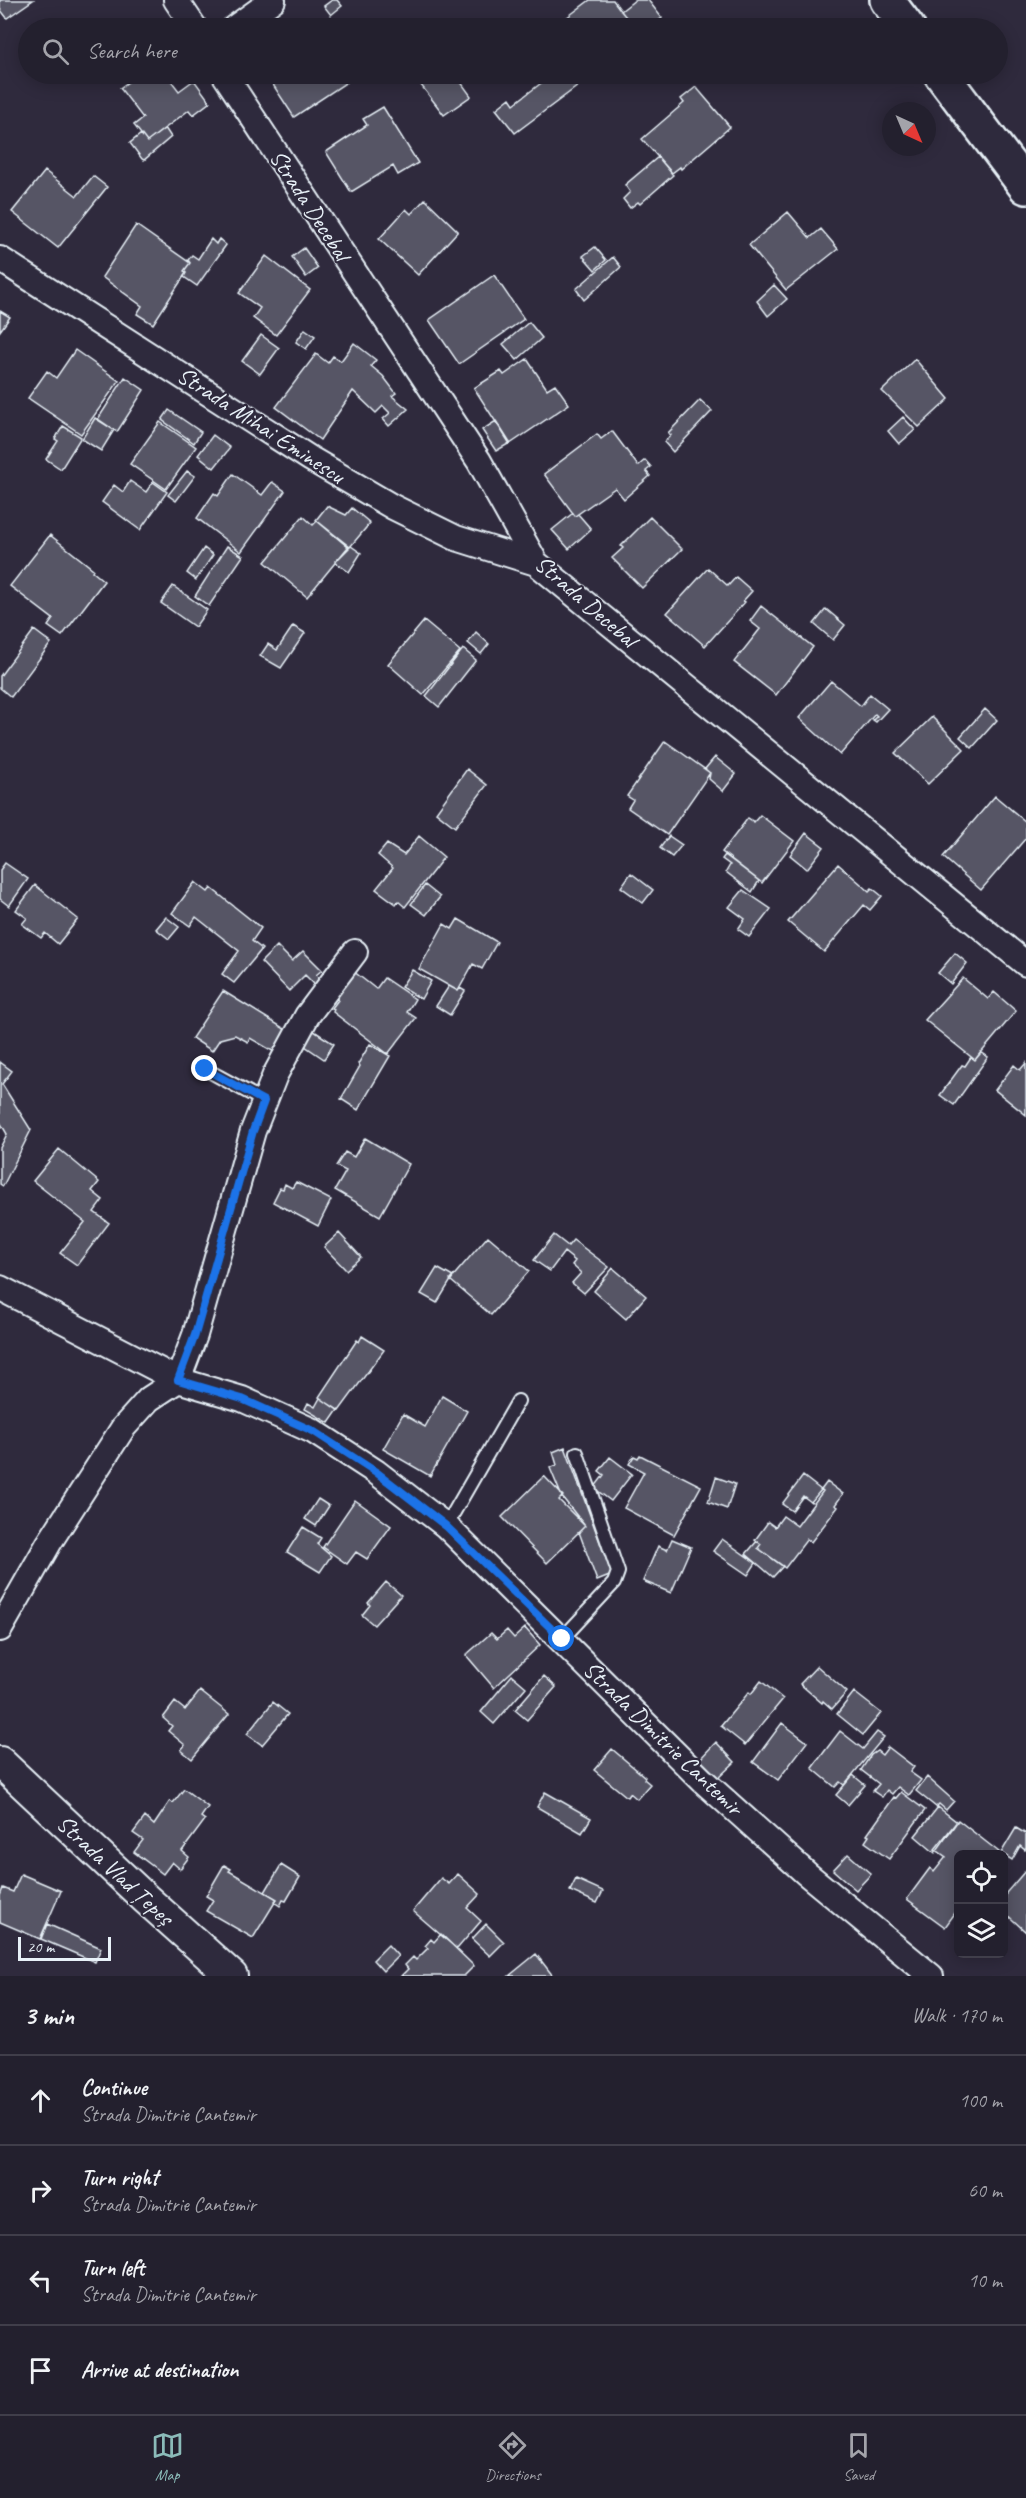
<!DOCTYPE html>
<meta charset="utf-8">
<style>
:root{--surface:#23202e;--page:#2f2d3a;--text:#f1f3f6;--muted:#a3a3aa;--line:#403e4a;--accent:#8bbbb9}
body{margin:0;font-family:Caveat,sans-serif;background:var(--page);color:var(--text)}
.controls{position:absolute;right:18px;bottom:18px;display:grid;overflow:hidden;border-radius:9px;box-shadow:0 3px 15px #0003}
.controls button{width:54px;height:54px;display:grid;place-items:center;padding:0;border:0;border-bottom:2px solid var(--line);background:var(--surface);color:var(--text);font:30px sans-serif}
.compass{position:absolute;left:882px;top:102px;width:54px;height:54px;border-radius:50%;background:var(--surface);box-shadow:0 3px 15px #0003;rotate:136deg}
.scale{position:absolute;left:18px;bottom:15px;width:93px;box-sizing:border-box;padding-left:6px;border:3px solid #e8f1f8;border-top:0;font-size:16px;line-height:21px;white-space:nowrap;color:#e8f1f8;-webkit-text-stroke:4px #2f2a3d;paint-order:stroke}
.stop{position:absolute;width:18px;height:18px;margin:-14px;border:4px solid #1a73e8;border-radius:50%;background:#fff}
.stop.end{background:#1a73e8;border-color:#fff;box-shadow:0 2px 6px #0008}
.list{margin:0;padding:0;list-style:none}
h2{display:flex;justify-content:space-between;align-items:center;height:78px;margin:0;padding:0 24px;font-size:26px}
h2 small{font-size:20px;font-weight:400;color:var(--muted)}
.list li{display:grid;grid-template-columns:39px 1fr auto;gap:18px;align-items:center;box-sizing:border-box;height:90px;padding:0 24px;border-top:2px solid var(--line)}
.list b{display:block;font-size:22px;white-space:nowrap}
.list p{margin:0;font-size:20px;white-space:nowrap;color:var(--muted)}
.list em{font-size:20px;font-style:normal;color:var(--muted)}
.icon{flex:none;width:33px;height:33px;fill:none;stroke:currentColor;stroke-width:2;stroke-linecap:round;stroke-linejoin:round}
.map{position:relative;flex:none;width:1026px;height:1976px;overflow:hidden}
.search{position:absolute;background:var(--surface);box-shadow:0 3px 15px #0003;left:18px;right:18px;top:18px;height:66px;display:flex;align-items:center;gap:15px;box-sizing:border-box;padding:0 21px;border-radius:33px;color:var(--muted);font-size:22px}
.sheet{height:438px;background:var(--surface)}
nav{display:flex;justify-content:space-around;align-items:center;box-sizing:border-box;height:84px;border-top:2px solid var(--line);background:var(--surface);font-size:16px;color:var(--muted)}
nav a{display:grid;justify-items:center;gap:3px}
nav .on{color:var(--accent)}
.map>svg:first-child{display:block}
</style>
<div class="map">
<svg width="1026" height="1976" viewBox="0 0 1026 1976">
<rect width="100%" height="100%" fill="#2f2a3d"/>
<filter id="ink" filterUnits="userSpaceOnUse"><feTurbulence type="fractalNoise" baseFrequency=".0167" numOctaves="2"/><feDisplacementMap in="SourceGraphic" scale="12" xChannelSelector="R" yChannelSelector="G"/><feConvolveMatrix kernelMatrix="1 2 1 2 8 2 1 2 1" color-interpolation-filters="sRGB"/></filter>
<g filter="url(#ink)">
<!-- building -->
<path fill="#575565" stroke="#e8f1f8" stroke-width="1.5" d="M0 0H33L7 18 0 9Z
M332 0H337L342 6 331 15 324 6Z
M590 0H613L634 28H568L562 21Z
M635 0H648L662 18 649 28H635L621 11Z
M139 74H166L179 91 194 80 210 102 193 115 189 110 147 142 134 125 143 118 120 88Z
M266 74H359L294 117Z
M418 74H455L471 96 444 115 414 76Z
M553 74H594L515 133 496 109 510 98 514 104Z
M696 87 730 127 681 169 680 167 672 173 642 139 684 103 681 99Z
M383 107 418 163 398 175 393 166 351 192 326 152 367 125 363 119Z
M165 128 171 137 144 160 142 159 130 143 141 134 147 142Z
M658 157 673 175 640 204 638 202 630 208 623 199 630 192 625 185Z
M45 171 77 196 93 176 107 187 58 248 12 212Z
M425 199 458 231 418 275 379 239 406 209 411 214Z
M788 212 810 238 821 229 838 249 786 290 749 245Z
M136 225 190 263 184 271 186 273 153 324 137 314 142 306 102 277Z
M211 239 216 244 219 239 226 245 197 286 184 277 186 273 184 271 190 263 188 260 192 255 198 259Z
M595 247 606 260 595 270 583 256Z
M304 248 318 268 306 277 292 257Z
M266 256 310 290 276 335 253 318 260 308 239 293Z
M613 257 621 267 584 300 576 289Z
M494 275 524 319 459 364 429 320Z
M774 285 787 299 768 316 757 301Z
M0 311 10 317 0 331Z
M529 322 542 338 517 360 503 344Z
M305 329 315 336 306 349 296 342Z
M261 335 279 348 260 374 242 361Z
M354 343 376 360 371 366 383 376 396 393 392 396 408 409 389 426 383 419 390 413 383 406 376 413 353 391 320 440 276 407 316 354 328 363 333 356 341 361Z
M75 350 119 381 81 434 28 398 47 371 56 378Z
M527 359 547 389 555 384 569 404 510 444 474 388 501 371 504 375Z
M915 359 949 399 919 427 882 391Z
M125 377 144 390 117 432 98 419Z
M700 400 712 411 673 452 664 442 671 435 668 433Z
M169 410 201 432 194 443 162 420Z
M903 417 915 430 899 444 888 431Z
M95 418 114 430 101 451 82 439Z
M496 421 510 443 496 451 482 430Z
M160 422 196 447 166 489 130 464Z
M63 426 81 437 61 469 46 459 58 441 55 439Z
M612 431 638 466 645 460 651 467 646 471 650 476 624 499 615 488 575 516 544 474 597 434 601 439Z
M213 435 230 448 214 468 198 455Z
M187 471 195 476 176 501 168 495Z
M233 474 262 495 272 482 285 491 241 552 197 518 214 493 218 496Z
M130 481 146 492 153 482 167 492 140 530 102 502 114 485 123 492Z
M327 506 346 515 352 508 370 523 350 547 316 520Z
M573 513 575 516 578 514 591 529 569 549 552 530Z
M303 516 313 525 317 521 348 547 307 597 265 562Z
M650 517 682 549 642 588 612 558 623 548 621 546Z
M50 535 93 569 92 571 104 581 62 636 48 626 53 619 10 586Z
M227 546 243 556 209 606 195 596Z
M351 546 361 553 349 572 335 562Z
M204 548 213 555 196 580 187 573Z
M708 568 728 586 736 577 752 591 743 601 745 602 705 646 667 613Z
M173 586 207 610 195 627 161 603Z
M761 606 813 647 776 695 734 662 760 629 750 621Z
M826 609 845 625 833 640 814 624Z
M424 621 460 651 423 695 388 664Z
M293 626 305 633 281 668 260 656 268 644 277 650Z
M34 630 51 643 11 697 0 688V676Z
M476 632 489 644 481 654 468 643Z
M463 649 476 660 439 707 426 696Z
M831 681 861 706 870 694 888 709 876 722 873 720 877 716 875 714 840 755 799 718Z
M985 709 997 720 972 748 960 737Z
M932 717 964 749 928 784 895 753Z
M665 741 710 773 667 835 628 808 633 800 627 796Z
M715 757 736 774 723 791 709 779 710 773 705 769Z
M467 769 487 785 455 827 436 812Z
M995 796 1026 822V838L981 890 943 857Z
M760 815 794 841 762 883 722 852 748 818 754 822Z
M806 833 824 847 807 869 790 855Z
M419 836 444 857 405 907 398 901 396 904 376 889 393 868 378 855 387 844 404 855Z
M669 836 682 845 672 857 660 848Z
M725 855 759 881 752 892 726 872 730 865 722 859Z
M5 863 28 879 9 906 0 899V870Z
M838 864 869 891 872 888 882 896 870 910 864 905 824 952 788 922Z
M631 873 653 890 643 903 621 887Z
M195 882 208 892 211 888 261 928 252 941 262 949 234 983 222 974 239 951 196 917 190 926 172 913Z
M35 885 78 919 58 944 45 933 41 938 22 924 27 918 16 910Z
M425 885 440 897 426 915 411 904Z
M743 890 771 909 749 937 738 929 745 919 729 907Z
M166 917 179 927 169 939 156 929Z
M458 919 497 942 482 969 473 964 458 991 419 969 444 924 452 929Z
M277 946 292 961 303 951 322 970 316 975 321 981 316 986 305 975 289 991 261 962Z
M955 953 967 963 951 984 938 973Z
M412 970 431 981 421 999 401 987Z
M353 971 376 989 384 978 415 999 407 1012 416 1018 388 1054 333 1012 334 1009 332 1008 338 1000 333 997Z
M963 978 988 999 994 992 1016 1011 975 1060 925 1020Z
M449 986 458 991 460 988 465 991 450 1015 436 1006Z
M223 991 288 1031 276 1053 250 1038 248 1042 235 1035 220 1039 212 1051 192 1038Z
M311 1029 334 1044 324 1059 302 1044Z
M370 1044 390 1056 358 1110 341 1099 360 1066 358 1064Z
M981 1052 988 1057 954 1105 940 1095 962 1065 965 1066 971 1057 975 1060Z
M0 1062 12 1071 2 1084 31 1130 3 1186 0 1184V1148L7 1134 0 1122Z
M1026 1063V1115L995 1090 1014 1065 1020 1070Z
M365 1138 409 1164 380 1216 335 1190 346 1171 336 1166 345 1152 354 1157Z
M59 1149 99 1182 92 1191 103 1200 94 1212 109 1223 77 1265 60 1253 85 1222 33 1181Z
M296 1182 331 1200 318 1226 273 1202 280 1188 283 1189 285 1184 292 1188Z
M339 1233 361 1257 346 1270 324 1247Z
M554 1235 568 1246 573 1240 609 1267 584 1293 572 1283 581 1273 572 1265 575 1261 564 1252 550 1271 534 1260Z
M488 1236 529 1271 491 1315 450 1280Z
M437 1268 453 1277 437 1303 421 1294Z
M613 1268 646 1296 626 1319 594 1291Z
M362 1336 384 1350 339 1411 319 1397 357 1340 359 1342Z
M442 1396 467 1411 430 1476 383 1449 403 1414 425 1427Z
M320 1398 338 1410 329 1423 305 1409 308 1403 315 1407Z
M565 1447 612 1575 597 1581 579 1532 585 1526 562 1497 550 1468 557 1465 553 1452Z
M640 1455 701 1486 674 1535 624 1508 644 1472 629 1464 634 1456 638 1458Z
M610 1457 632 1474 611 1501 594 1488 604 1475 599 1471Z
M544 1476 563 1496 559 1500 585 1526 547 1563 502 1517Z
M803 1476 821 1490 811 1502 803 1496 792 1511 782 1504Z
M716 1477 735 1484 727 1509 708 1502Z
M827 1482 843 1494 835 1505 838 1507 811 1542 807 1539 785 1568 758 1548 761 1544 755 1540 768 1522 775 1527 783 1516 797 1526 823 1491 821 1490Z
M318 1499 329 1506 316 1526 305 1519Z
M355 1500 391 1526 367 1559 356 1552 347 1564 323 1547Z
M303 1527 321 1538 317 1544 331 1556 320 1572 287 1552Z
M672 1539 691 1547 671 1593 643 1581 658 1546 667 1550Z
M722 1539 756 1563 748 1575 713 1551Z
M757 1541 761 1544 758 1548 783 1566 773 1577 746 1554Z
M386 1582 401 1595 374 1625 362 1615 370 1605 368 1603Z
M525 1628 540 1645 494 1688 466 1655 491 1633 497 1639 507 1630 514 1638Z
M817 1666 847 1692 832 1709 823 1701 822 1703 800 1684Z
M512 1675 526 1687 494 1724 481 1712Z
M544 1676 556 1687 527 1720 515 1710Z
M761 1681 783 1699 745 1745 721 1726 749 1692 751 1694Z
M200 1691 229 1714 192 1759 181 1750 185 1745 168 1731 172 1726 163 1718 175 1702 185 1710Z
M854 1692 881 1713 863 1735 837 1714Z
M273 1702 288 1714 262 1745 247 1734Z
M782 1723 807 1742 778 1780 753 1762Z
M840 1731 863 1749 877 1732 884 1737 844 1785 840 1782 835 1787 812 1768Z
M716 1742 735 1762 717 1779 699 1760Z
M888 1747 914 1767 910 1772 921 1780 909 1795 898 1787 892 1794 887 1790 882 1797 873 1791 879 1784 861 1770 871 1755 877 1751 882 1755Z
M612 1749 645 1777 644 1779 650 1784 637 1799 630 1793 627 1797 594 1770Z
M853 1775 865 1785 848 1805 836 1795Z
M927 1777 954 1801 946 1810 939 1804 936 1807 916 1791Z
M184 1789 208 1807 201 1817 205 1820 182 1851 189 1857 180 1869 172 1862 163 1874 134 1852 143 1840 133 1833 145 1817 154 1825 170 1801 173 1803Z
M545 1792 591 1818 582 1833 537 1807Z
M901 1792 925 1810 889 1859 865 1842 869 1836 867 1835 894 1797 896 1798Z
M938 1807 957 1822 935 1853 915 1836Z
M958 1820 999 1852 997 1854H958V1909L945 1927 907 1899 930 1868 934 1872 946 1857 935 1849Z
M1016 1828 1026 1834V1848L1025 1850 1020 1846 1012 1860 1001 1853Z
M848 1854 871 1874 856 1890 833 1870Z
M224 1865 231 1869 229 1871 277 1899 253 1938 206 1911 213 1900 206 1896Z
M281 1865 300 1877 286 1901 283 1900 280 1906 274 1902 277 1899 265 1892Z
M1026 1870V1932L1004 1912 1006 1893Z
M21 1874 61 1891 40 1939 0 1922V1896L3 1888 13 1892Z
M458 1874 480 1894 467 1908 481 1921 457 1949 413 1911 441 1878 449 1884Z
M576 1879 603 1891 597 1903 570 1891Z
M47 1924 101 1948 95 1962 41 1939Z
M486 1924 504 1942 490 1956 472 1939Z
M441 1934 474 1966 464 1976H401L408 1969 405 1965 413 1957 416 1960 428 1948 425 1946 431 1939 434 1942Z
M388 1945 398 1956 383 1971 373 1960Z
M536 1954 553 1976H509Z"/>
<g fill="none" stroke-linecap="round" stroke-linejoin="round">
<!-- service casing -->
<g stroke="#e8f1f8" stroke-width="16">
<path id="service" d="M205 1069 264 1101
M446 1526 518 1401
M562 1639 614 1583 618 1572 577 1453"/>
</g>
<!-- minor casing -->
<g stroke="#e8f1f8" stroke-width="28">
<path id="minor" d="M176 0 195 28
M234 28 273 0
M224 74 479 461 536 563 1026 964
M0 259 311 459 393 507 456 538 536 563
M0 1288 178 1380 242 1399 313 1431 376 1472 446 1526 702 1780 807 1874 931 1976
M0 1629 49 1543 123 1428 149 1399 178 1380 195 1335 253 1131 275 1075 307 1016 355 952"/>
</g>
<!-- tertiary casing -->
<g stroke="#e8f1f8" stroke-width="34">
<path id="tertiary" d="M0 1762 146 1899 232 1976"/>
</g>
<!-- secondary casing -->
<g stroke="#e8f1f8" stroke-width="38">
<path id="secondary" d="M887 0 908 28
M941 74 1026 187"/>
</g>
<!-- service -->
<use href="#service" stroke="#2f2a3d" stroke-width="12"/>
<!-- minor -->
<use href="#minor" stroke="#2f2a3d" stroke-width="24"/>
<!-- tertiary -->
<use href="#tertiary" stroke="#2f2a3d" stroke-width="30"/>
<!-- secondary -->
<use href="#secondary" stroke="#2f2a3d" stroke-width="33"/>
</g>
</g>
<g fill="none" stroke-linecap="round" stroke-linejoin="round" filter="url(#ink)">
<!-- route -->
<path stroke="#1a73e8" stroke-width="8" d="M205 1069 264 1101 253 1131 195 1335 178 1380 242 1399 313 1431 376 1472 446 1526 562 1639"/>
</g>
<g text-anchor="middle" stroke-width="4.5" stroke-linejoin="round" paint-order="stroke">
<!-- street labels -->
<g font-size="24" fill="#e8f1f8" stroke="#2f2a3d">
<text transform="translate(310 205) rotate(57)" y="8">Strada Decebal</text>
<text transform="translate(261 425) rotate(33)" y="8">Strada Mihai Eminescu</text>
<text transform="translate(586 601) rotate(41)" y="8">Strada Decebal</text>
<text transform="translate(663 1738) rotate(44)" y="8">Strada Dimitrie Cantemir</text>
<text transform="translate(115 1870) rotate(43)" y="8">Strada Vlad Țepeș</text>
</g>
</g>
</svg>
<div class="controls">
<button><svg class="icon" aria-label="locate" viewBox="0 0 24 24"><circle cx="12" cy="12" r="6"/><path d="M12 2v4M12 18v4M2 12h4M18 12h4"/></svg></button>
<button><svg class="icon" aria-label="layers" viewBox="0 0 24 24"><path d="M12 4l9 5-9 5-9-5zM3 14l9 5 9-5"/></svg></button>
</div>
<svg class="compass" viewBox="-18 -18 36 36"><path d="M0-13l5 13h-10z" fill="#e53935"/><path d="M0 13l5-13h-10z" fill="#a3a3aa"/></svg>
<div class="scale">20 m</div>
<div class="stop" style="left:562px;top:1639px"></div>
<div class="stop end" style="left:205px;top:1069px"></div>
<div class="search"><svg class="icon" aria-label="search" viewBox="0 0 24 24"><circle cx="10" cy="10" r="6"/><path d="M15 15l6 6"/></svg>Search here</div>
</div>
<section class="sheet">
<h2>3 min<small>Walk · 170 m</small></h2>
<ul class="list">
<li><svg class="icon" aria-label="ahead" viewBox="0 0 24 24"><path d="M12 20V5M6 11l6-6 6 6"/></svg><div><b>Continue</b><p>Strada Dimitrie Cantemir</p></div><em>100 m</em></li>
<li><svg class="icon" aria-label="right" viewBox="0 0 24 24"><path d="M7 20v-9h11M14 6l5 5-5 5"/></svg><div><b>Turn right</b><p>Strada Dimitrie Cantemir</p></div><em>60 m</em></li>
<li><svg class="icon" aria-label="left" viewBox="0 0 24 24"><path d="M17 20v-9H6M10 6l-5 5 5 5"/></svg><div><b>Turn left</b><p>Strada Dimitrie Cantemir</p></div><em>10 m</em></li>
<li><svg class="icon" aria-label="arrive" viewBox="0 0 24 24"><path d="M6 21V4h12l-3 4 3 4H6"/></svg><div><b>Arrive at destination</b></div></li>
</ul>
</section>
<nav>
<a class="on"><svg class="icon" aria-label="map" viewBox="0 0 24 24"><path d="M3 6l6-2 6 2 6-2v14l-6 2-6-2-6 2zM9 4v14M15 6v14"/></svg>Map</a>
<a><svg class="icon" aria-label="directions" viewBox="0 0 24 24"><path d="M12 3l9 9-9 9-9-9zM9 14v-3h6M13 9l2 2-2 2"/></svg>Directions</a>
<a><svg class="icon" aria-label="saved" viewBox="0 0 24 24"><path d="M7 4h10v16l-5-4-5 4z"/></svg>Saved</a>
</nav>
